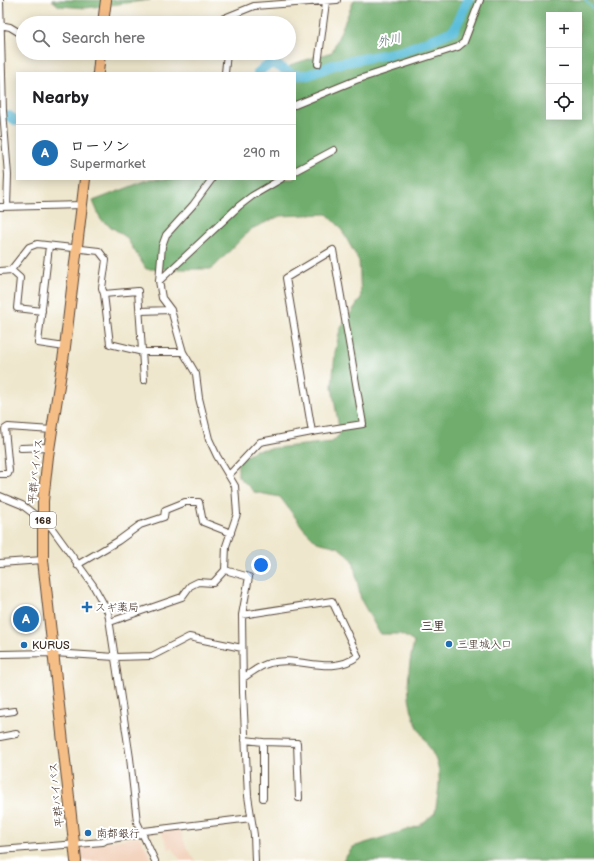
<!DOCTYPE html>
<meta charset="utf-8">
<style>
:root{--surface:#fff;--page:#f6f6f6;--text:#202124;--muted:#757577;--line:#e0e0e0;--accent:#1f6fb2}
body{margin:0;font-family:"Balsamiq Sans","Klee One",sans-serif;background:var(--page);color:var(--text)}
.controls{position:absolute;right:12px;top:12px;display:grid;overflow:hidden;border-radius:0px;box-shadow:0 2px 10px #0003}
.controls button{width:36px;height:36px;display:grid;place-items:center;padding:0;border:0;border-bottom:1px solid var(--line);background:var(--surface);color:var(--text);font:20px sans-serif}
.you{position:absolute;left:261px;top:565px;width:14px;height:14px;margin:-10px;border:3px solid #fff;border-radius:50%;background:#1a73e8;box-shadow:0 0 0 6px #1a73e833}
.badge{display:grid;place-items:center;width:26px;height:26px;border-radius:50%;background:var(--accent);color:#fff;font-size:13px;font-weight:700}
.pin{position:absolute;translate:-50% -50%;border:2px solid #fff;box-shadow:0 1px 4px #0006}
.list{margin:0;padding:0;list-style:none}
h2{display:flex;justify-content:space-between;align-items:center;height:52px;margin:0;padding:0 16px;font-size:17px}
h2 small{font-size:13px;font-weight:400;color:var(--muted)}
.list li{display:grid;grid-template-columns:26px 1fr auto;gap:12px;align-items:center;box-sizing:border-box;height:56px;padding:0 16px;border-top:1px solid var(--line)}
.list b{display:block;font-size:15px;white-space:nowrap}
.list p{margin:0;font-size:13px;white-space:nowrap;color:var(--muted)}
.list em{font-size:13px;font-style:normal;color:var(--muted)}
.icon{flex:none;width:22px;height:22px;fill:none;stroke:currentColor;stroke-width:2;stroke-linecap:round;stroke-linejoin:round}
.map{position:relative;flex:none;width:594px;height:861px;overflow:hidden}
.search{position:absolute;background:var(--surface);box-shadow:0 2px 10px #0003;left:16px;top:16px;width:280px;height:44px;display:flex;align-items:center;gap:10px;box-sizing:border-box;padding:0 14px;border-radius:22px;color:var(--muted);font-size:15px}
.panel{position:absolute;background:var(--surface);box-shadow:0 2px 10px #0003;left:16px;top:72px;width:280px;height:108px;border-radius:0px}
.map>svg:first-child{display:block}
</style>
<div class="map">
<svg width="594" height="861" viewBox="0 0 594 861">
<rect width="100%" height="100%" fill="#fff"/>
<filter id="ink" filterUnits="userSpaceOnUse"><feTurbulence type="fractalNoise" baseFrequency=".025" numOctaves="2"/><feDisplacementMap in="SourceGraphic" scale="8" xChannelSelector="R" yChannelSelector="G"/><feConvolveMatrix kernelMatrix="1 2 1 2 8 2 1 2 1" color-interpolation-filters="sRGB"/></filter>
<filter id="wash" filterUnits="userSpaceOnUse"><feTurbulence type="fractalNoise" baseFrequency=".012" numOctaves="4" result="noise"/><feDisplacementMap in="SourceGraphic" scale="16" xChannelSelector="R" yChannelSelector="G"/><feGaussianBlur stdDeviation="0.9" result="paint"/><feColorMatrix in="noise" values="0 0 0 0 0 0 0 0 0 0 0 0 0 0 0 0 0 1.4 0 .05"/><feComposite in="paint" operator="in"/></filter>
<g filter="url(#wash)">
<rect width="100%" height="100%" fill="#efe7cd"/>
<!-- built -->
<path fill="#f3d4bf" d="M179 828 187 849 196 861H181L172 848 169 849 161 831Z
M139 836 153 861H82L79 847Z"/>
<!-- forest -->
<path fill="#71ae6e" stroke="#566c46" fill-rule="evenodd" d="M52 0H150L86 8 59 6Z
M354 0H594V861H343L353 847 419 826 435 813C438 793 443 774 434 756 428 743 418 731 414 718 405 693 408 667 414 642L401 634H380L361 600 353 560 338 547 317 542 304 529 280 497 254 492 238 476V461L256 450 332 442 340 434 332 387 335 353 340 329 361 298 359 261 340 227 327 214 280 216 251 229 212 269H146L126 237 101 220 93 201 150 179H295V73H281L293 64 332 52ZM549 15H579V117H549Z"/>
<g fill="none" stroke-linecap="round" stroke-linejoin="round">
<!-- stream -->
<path stroke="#5bbeda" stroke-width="1.5" d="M585 0 594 10"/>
<!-- river -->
<path stroke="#5bbeda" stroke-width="10" d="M258 73C272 58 276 65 290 73
M295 75H308L336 64 403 51 436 38 454 30 468 0
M0 116H9L17 121"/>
</g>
</g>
<g filter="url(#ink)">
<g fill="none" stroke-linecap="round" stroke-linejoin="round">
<!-- minor casing -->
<g stroke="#564638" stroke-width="8">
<path id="minor" d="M0 0 3 111 8 175 7 207
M212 23 254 6 337 0
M0 25 10 27 23 35
M318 64 326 2
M225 73 227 53
M295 105 356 80 458 47 464 42 480 0
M295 171 334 150
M212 179 193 205 166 235 162 246 159 281 162 298 171 310 183 352 196 374 199 398 209 439 217 456 235 486 237 514 226 546 225 570 249 577 242 615 243 692 248 796 254 835 255 861
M0 207 82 205
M49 246 38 343 65 347
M333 250 363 424 312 432 286 278Z
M11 270 20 278 17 308 42 311
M0 271 11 270 29 247 37 244 99 251 106 260 102 288 104 294 110 344 143 352H183
M159 281 239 206 252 196 281 179
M104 294 138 291 144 380
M140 311 171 310
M21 448 49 447
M0 474H8L9 471 5 429 8 427 52 430
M229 475 260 442 312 432
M0 496 22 505 51 527 93 585 108 612 130 758 137 822 155 861
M0 563 43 560
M77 565 118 541 140 525 164 517 165 510 185 502H199L203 522 231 533
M242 615 332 601 358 656C330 677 299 655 270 663 260 665 251 673 243 678
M110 622 182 597 190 586 198 582 213 583 225 570
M0 654 54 653 115 657 152 656 189 637 242 648
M0 713 14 711
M0 737 16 734
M245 740 263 742V798
M263 742 297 743 299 798
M0 850 103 842 106 840 141 834 144 831 251 818"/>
</g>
<!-- trunk casing -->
<g stroke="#564638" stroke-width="12">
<path id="trunk" d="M103 23 106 0
M98 73 100 53
M76 861 43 560V501L48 456 65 347 85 179"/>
</g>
<!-- minor -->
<use href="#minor" stroke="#fff" stroke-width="6"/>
<!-- trunk -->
<use href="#trunk" stroke="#f6be87" stroke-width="10"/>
</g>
</g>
<!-- markers -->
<g fill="#1f6fb2" stroke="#fff" stroke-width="1.5">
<path d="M85 601h4v4h4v4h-4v4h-4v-4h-4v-4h4z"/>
<circle cx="449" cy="644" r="4"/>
<circle cx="24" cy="645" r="4"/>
<circle cx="88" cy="833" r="4"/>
</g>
<g text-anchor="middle" stroke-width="4" stroke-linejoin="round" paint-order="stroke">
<!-- shield labels -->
<rect fill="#fff" stroke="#766a62" stroke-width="1" x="30" y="512" width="26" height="16" rx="3"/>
<g font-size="10" font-weight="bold" fill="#3b2a1e">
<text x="43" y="524">168</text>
</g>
<!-- street labels -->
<g font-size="11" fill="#3b2a1e" stroke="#fff">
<text transform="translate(35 471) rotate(-84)" y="4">平群バイパス</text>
<text transform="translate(56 795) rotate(-96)" y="4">平群バイパス</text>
</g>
<!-- poi labels -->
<g font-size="11" fill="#3b2a1e" stroke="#fff" text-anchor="start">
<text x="95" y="611">スギ薬局</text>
<text x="457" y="648">三里城入口</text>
<text x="32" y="649">KURUS</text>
<text x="96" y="837">南都銀行</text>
</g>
<!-- water labels -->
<g font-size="12" font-style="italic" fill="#465e60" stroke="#fff">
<text transform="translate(389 40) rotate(-13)" y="4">外川</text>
</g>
<!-- neighbourhood labels -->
<g font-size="12" font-weight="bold" fill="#3b2a1e" stroke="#fff">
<text x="433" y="630">三里</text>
</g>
</g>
</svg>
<div class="controls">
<button>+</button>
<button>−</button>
<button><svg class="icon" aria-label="locate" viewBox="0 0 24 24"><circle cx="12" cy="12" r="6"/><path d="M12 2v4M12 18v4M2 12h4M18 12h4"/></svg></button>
</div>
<div class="you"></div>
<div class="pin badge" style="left:26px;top:619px">A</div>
<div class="search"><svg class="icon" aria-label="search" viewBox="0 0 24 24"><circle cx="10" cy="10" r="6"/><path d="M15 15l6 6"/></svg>Search here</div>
<section class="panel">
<h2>Nearby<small></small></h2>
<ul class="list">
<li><span class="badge">A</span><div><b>ローソン</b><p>Supermarket</p></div><em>290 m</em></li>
</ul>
</section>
</div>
